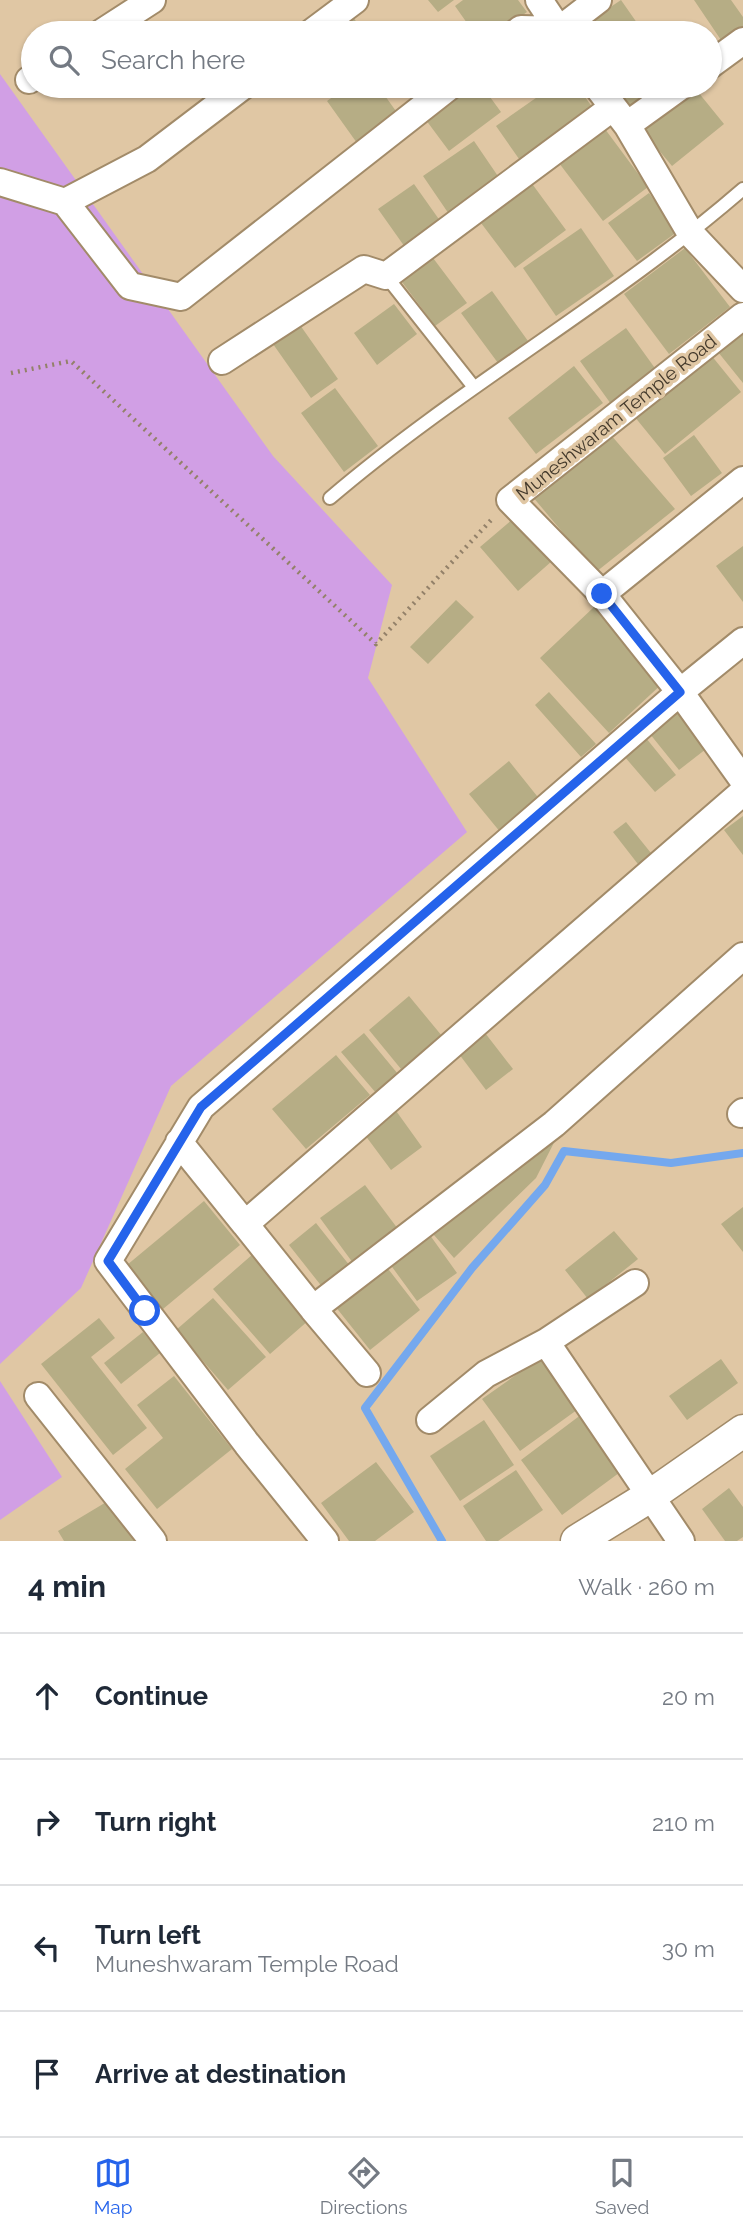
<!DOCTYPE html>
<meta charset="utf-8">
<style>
:root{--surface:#fff;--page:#f2f2f3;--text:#1f2937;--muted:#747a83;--line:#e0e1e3;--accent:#2563eb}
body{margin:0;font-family:Raleway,sans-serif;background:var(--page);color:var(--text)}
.stop{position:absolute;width:21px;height:21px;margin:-16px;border:5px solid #2563eb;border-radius:50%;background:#fff}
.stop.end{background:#2563eb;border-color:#fff;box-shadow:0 2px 7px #0008}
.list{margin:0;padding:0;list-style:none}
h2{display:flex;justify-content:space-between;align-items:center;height:91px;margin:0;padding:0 28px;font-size:30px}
h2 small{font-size:23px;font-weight:400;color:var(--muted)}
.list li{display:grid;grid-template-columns:46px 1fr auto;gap:21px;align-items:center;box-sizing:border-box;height:126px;padding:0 28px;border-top:2px solid var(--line)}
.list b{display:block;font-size:26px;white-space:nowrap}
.list p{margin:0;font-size:23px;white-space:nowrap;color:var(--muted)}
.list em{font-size:23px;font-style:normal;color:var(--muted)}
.icon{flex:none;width:38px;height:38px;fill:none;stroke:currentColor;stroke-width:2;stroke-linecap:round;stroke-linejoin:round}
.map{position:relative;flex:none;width:743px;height:1541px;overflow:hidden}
.search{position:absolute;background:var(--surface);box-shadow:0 2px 5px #0004;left:21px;right:21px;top:21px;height:77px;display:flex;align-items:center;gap:18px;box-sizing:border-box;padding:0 24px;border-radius:38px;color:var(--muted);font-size:26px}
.sheet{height:595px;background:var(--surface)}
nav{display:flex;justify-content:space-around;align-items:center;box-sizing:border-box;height:98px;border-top:2px solid var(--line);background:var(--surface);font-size:19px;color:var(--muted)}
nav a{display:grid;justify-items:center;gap:4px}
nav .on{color:var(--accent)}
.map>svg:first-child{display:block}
</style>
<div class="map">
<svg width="743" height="1541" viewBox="0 0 743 1541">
<rect width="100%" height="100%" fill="#e0c7a4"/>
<!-- green -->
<path fill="#d19fe5" d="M0 74 273 456 392 585 368 678 467 832 171 1086 81 1288 0 1364Z
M0 1381 62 1477 0 1520Z"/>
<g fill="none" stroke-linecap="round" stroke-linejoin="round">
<!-- stream -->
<path stroke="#74a8ee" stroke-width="8" d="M442 1541 365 1408 472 1268 545 1185 564 1151 671 1163 743 1153"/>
</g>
<!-- building -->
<path fill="#b6ad85" d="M428 0H454L438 12Z
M463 0H518L527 12 497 33H474L455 6Z
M621 0 642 30 637 33H578L576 30Z
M694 0H731L743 17V30L723 43Z
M351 14 364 33H345L338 23Z
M674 21 683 33H657Z
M348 86H378L398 114 357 143 327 101Z
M407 86H430L415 97Z
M455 86H482L501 112 449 151 420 112Z
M553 86H577L598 115 524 166 496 126Z
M615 86H655L658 89 631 108Z
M694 87 724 124 672 166 642 130Z
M605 129 648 187 603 221 559 163Z
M474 141 504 185 453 220 423 176Z
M530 181 566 230 515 268 478 219Z
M414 184 443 225 407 250 378 209Z
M649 193 677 232 637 261 608 223Z
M581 228 614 276 556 316 523 268Z
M685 248 730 307 669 354 624 294Z
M430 254 467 303 435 326 399 278Z
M492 291 528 341 498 363 461 313Z
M394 304 417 334 377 365 354 333Z
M300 325 338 379 311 398 273 344Z
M626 328 657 371 611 404 580 361Z
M743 334V383L718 352Z
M711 355 741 392 665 454 634 416Z
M574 366 603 403 536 454 508 418Z
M335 388 378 446 344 472 301 413Z
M604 427 675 509 596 572 532 496Z
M694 435 722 473 691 496 663 458Z
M514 518 552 561 518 591 480 547Z
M743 546V602L716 566Z
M456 600 474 617 428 664 410 647Z
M594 607 664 682 609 733 540 658Z
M549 692 596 744 581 757 535 705Z
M677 712 706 749 679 770 650 734Z
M646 738 676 775 655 792 624 756Z
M509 761 541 801 501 833 469 794Z
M743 816V855L724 830Z
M626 822 655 858 641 868 613 832Z
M409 996 442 1036 401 1069 369 1030Z
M482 1029 513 1069 486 1090 456 1050Z
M364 1033 398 1074 376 1093 341 1052Z
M336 1055 370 1095 306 1149 272 1109Z
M394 1108 422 1147 391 1170 362 1131Z
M565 1121 536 1178 454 1258 427 1227Z
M365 1185 398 1229 353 1263 320 1218Z
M204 1201 240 1245 163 1309 127 1265Z
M743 1207V1252L721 1224Z
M316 1223 350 1266 323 1288 289 1245Z
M427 1231 457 1273 417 1301 387 1260Z
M614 1231 638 1259 588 1299 565 1270Z
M253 1254 309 1320 270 1354 213 1289Z
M382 1261 420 1310 370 1350 331 1301Z
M213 1298 266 1357 228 1390 176 1330Z
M99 1318 115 1338 91 1357 147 1428 113 1455 41 1364Z
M143 1332 160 1353 121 1384 104 1363Z
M544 1355 581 1407 520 1451 482 1399Z
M721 1359 738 1383 687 1420 669 1396Z
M174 1376 232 1449 157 1509 125 1469 163 1438 137 1405Z
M582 1414 623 1470 562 1515 521 1460Z
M484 1420 514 1465 460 1501 430 1456Z
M376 1462 414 1512 375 1541H349L321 1503Z
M516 1470 543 1510 498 1541H486L463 1506Z
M729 1488 743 1507V1537L737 1541H725L702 1509Z
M113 1498 139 1541H64L58 1531Z"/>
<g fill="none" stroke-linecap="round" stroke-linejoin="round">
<!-- service casing -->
<g stroke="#a28b69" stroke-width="16">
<path id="service" d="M386 276 473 386
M330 498C461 386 613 302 743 189"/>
</g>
<!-- minor casing -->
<g stroke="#a28b69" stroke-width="30">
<path id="minor" d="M539 0 561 33
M101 33 152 0
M311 33 355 0
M516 33 521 29 559 30 598 0
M710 65 743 41
M29 80 33 77
M597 86 627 125 691 234 743 289
M627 125 681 86
M0 182 65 202 147 159 243 86
M65 202 130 286 181 297 450 86
M743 316 510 500 602 594 680 692 743 780
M222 361 364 269 386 276 612 108
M602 594 743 480
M741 1114 743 1112
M179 1142 245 1224
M313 1309 245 1224 743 792
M546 1342 635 1283
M367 1373 313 1309 554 1124 743 956
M38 1396 153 1541
M430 1420 486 1374 546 1342 681 1541
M325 1541 247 1444 108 1261 201 1107 680 692 743 641"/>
</g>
<!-- tertiary casing -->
<g stroke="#a28b69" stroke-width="35">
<path id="tertiary" d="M577 1541 650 1496 743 1431"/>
</g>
<!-- path -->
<path stroke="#938169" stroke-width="4.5" stroke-dasharray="2 5" stroke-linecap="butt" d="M11 373 71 361 376 644 493 518"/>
<!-- service -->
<use href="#service" stroke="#fff" stroke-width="12"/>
<!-- minor -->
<use href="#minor" stroke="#fff" stroke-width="26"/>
<!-- tertiary -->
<use href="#tertiary" stroke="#fff" stroke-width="32"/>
</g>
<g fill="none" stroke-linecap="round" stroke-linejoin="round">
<!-- route -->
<path stroke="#2563eb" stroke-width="9" d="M145 1311 108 1261 201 1107 680 692 602 594"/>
</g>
<g text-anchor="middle" stroke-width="7" stroke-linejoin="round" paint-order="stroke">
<!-- street labels -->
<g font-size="19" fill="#443a2c" stroke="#e0c7a4">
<text transform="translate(616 417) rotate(-39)" y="7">Muneshwaram Temple Road</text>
</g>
</g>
</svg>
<div class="stop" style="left:145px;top:1311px"></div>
<div class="stop end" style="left:602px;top:594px"></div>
<div class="search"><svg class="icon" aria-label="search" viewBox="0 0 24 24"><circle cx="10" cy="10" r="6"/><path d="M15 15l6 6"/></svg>Search here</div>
</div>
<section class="sheet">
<h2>4 min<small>Walk · 260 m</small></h2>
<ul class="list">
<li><svg class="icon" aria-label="ahead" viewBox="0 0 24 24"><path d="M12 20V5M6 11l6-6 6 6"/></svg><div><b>Continue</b></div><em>20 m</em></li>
<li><svg class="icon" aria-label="right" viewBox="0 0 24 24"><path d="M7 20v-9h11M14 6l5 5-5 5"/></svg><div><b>Turn right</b></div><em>210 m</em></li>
<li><svg class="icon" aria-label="left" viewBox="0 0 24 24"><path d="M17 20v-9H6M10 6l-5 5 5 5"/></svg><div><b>Turn left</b><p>Muneshwaram Temple Road</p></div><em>30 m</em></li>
<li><svg class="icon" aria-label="arrive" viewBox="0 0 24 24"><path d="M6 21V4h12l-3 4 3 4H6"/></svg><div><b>Arrive at destination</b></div></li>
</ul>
</section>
<nav>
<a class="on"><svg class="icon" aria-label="map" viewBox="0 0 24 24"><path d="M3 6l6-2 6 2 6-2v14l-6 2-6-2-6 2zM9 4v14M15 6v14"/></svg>Map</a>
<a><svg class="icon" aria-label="directions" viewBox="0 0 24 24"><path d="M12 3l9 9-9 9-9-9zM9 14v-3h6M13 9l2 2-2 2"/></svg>Directions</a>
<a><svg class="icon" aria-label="saved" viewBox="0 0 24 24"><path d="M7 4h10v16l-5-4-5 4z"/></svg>Saved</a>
</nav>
